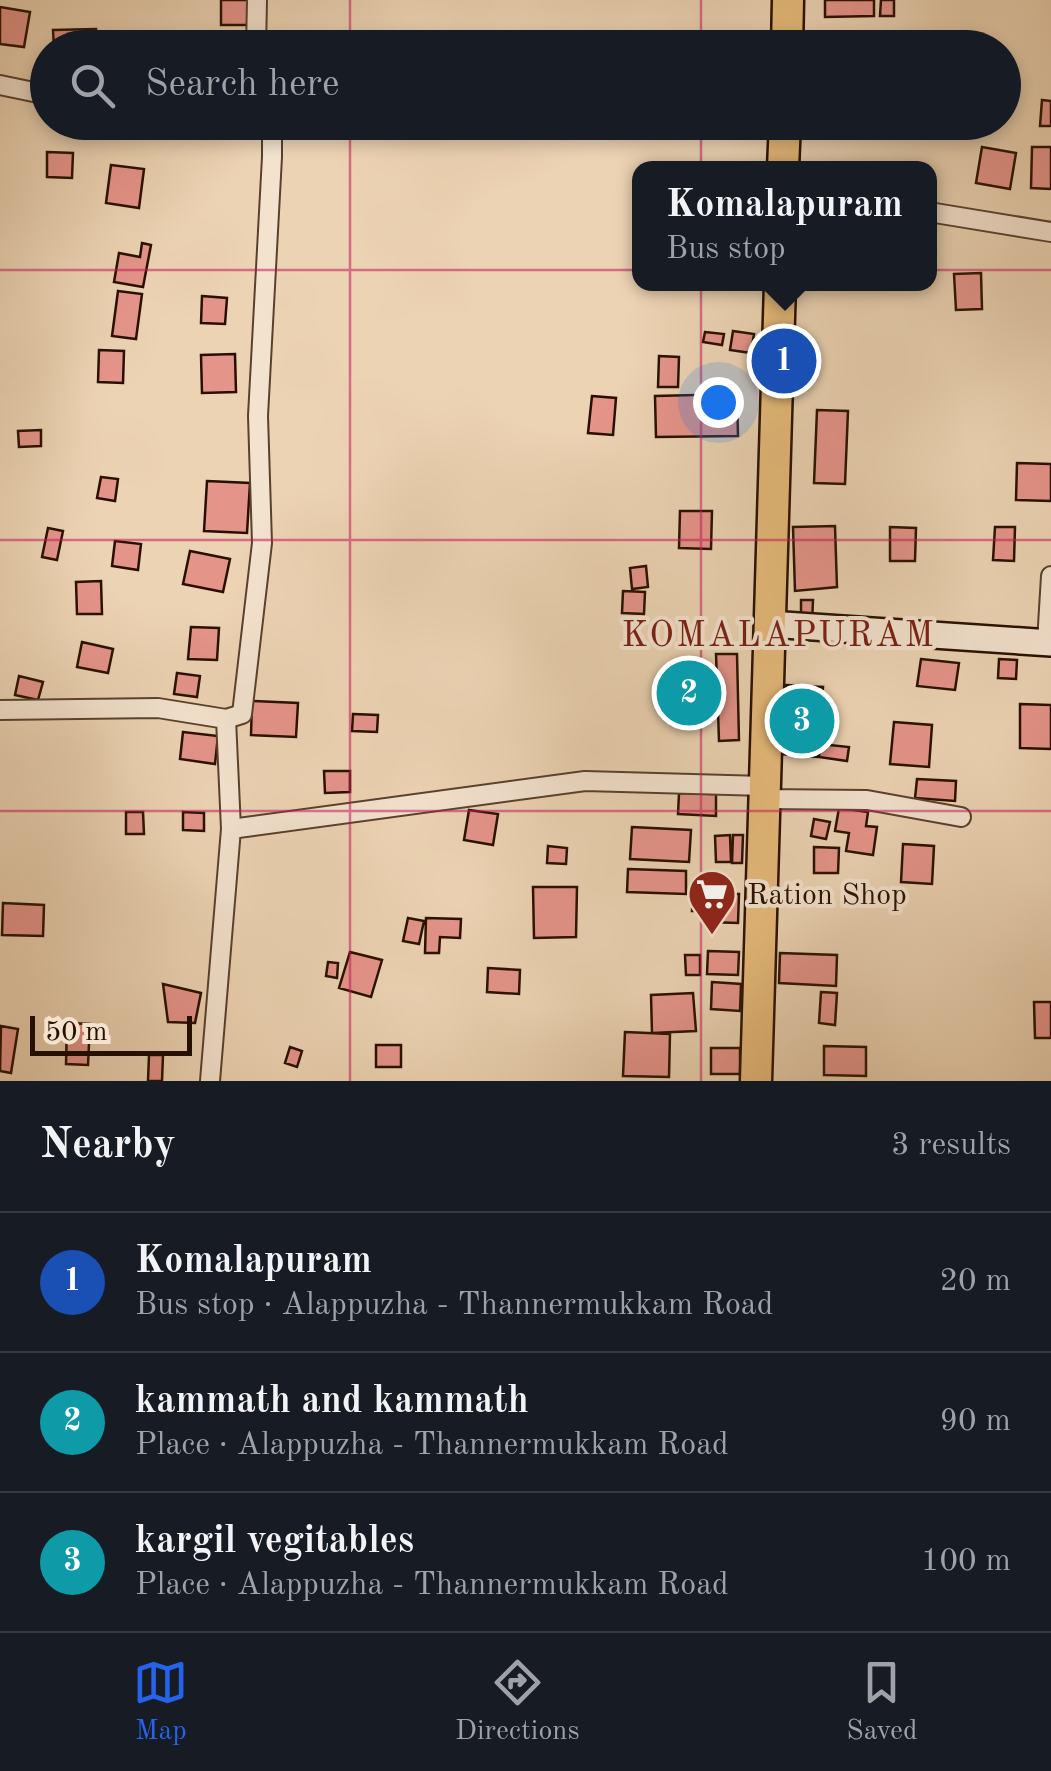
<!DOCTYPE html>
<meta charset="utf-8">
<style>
:root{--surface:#171b24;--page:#242831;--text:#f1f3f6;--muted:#9ea1a6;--line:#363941;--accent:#2563eb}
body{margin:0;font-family:"Old Standard TT",serif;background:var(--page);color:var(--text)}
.scale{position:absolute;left:30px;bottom:25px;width:162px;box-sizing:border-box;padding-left:10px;border:5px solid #281000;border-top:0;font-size:28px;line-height:35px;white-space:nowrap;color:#281000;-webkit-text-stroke:8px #f3e2ce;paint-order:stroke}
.you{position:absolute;left:718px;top:402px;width:35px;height:35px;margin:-25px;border:8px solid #fff;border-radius:50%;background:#1a73e8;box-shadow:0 0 0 15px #1a73e833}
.badge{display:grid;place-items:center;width:65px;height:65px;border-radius:50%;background:var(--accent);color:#fff;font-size:32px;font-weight:700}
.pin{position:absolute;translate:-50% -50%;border:5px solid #fff;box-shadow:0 2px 10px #0006}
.popup{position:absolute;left:632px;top:161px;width:305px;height:130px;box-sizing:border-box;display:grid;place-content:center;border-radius:20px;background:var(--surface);filter:drop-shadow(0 2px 8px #0005);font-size:32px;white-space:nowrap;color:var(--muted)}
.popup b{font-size:38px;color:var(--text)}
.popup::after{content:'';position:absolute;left:50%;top:100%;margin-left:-20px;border:20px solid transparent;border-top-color:var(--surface)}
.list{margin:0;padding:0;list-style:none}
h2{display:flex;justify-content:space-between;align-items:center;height:130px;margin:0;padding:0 40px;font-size:42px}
h2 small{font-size:32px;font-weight:400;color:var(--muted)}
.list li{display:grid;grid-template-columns:65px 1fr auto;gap:30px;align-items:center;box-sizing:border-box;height:140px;padding:0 40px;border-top:2px solid var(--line)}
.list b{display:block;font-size:38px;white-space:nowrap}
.list p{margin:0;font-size:32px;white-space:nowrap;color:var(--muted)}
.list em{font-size:32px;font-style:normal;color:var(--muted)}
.icon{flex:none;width:55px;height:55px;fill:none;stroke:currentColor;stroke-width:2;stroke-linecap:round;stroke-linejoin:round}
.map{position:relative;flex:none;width:1051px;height:1081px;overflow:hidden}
.search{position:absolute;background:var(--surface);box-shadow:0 5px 15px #0003;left:30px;right:30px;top:30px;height:110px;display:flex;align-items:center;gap:25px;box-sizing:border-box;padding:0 35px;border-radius:55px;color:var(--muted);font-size:38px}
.sheet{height:550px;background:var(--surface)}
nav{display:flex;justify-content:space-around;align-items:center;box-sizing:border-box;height:140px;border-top:2px solid var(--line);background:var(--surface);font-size:28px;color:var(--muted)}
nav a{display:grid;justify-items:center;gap:5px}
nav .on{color:var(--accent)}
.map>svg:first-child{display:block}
</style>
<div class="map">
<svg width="1051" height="1081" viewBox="0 0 1051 1081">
<rect width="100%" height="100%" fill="#ecd3b3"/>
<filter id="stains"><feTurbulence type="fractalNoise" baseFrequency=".002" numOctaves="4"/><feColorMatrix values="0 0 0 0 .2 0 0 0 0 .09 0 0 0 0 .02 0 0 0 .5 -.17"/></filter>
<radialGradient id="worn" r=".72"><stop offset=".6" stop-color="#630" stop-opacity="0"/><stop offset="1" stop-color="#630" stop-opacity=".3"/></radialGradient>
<!-- building -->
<path fill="#e5948a" stroke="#281000" stroke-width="2.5" d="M221 0H249L250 25H221Z
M825 0H874V16L825 17Z
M881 0H894V16H880Z
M0 7 30 12 24 47 0 44Z
M96 29 97 48H54L53 30Z
M1042 100 1051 101V126H1040Z
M982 147 1016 153 1010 189 976 183Z
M1032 147H1051V189L1031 188Z
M47 152 73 153 72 178 47 177Z
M111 165 144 169 139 208 106 203Z
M142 243 151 245 143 287 114 282 119 253 140 257Z
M981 273 982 309 956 310 954 274Z
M118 291 142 294 136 339 112 336Z
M202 296 227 298 225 324 201 323Z
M733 331 754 334 751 353 730 350Z
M705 332 724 334 722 345 703 342Z
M99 350 124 351 123 383 98 382Z
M235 354 236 392 202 393 201 355Z
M659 356 679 357 678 387H658Z
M737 394 738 436 656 437 655 396Z
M592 396 616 398 613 435 588 433Z
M817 410 848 411 845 484 814 483Z
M41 430V446L19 447 18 431Z
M1017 463 1051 464V501L1016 500Z
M101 477 118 479 115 501 97 498Z
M207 481 250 483 247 533 204 531Z
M680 511H712L711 549 679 548Z
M835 526 837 587 795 591 793 527Z
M890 527 916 528 915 561H890Z
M995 527H1015L1014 561 993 560Z
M48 528 63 531 57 560 42 557Z
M115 541 141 544 138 570 112 566Z
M190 551 230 559 223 592 183 584Z
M646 566 648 587 632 589 630 568Z
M101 581 102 614H77L76 582Z
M623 591 645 592 644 614 622 613Z
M801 600H813L812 624H801Z
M191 627 219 628 217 660 188 659Z
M82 642 113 649 108 673 77 667Z
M716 654H737L739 740 719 741Z
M921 659 959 663 955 690 917 686Z
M999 659 1017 660 1016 679 998 678Z
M668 665 711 667 709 720 667 719Z
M177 673 200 676 197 697 174 694Z
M19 676 43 682 38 700 15 695Z
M786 685 823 687 818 757 782 754Z
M252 701 298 703 296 737 251 735Z
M1020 704 1051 705V749L1020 748Z
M353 714 378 715 377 732 352 731Z
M894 722 932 725 929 767 890 764Z
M183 732 218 736 215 764 180 759Z
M820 744 849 747 847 761 819 757Z
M324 771H350V792L325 793Z
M917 779 956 781 955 801 915 798Z
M679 793 716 794V816L678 814Z
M839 808 868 812 866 826 877 827 873 855 846 851 849 833 835 831Z
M469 810 498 814 493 845 464 840Z
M126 812H143L144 834H126Z
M183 812 204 813V831L183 830Z
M814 819 830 822 826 839 811 836Z
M632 827 691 830 689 862 630 859Z
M730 835 731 862H716L715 836Z
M733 835H743L742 863H732Z
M903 844 934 846 932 884 901 882Z
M548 846 567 848 566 864 547 863Z
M814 847 839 848 838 873H814Z
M628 869 686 871V894L627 892Z
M533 887H577L576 937 534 938Z
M693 893 739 894 738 923 708 922V911H692Z
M3 903 44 905 43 936 2 935Z
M408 918 424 921 419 944 403 941Z
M426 918 461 919 460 938 440 937 439 953H425Z
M708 951 739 952 738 975 707 974Z
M350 952 382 960 371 997 339 988Z
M780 953 837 955 836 986 779 983Z
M685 955H700V975H686Z
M328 962 338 963 337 978 326 976Z
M488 968 520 970 519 994 487 992Z
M712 982 741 984 740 1011 711 1009Z
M163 984 201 993 195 1023 168 1022Z
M821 992 837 993 835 1025 819 1023Z
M693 993 696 1031 652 1033 651 995Z
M1034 1002H1051V1038H1035Z
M67 1023 90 1024 88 1065 66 1064Z
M1 1026 18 1029 11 1073 0 1071Z
M625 1032 670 1034 669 1077 623 1076Z
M376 1045H401V1067H376Z
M824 1046 866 1047V1076L824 1075Z
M290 1047 302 1051 297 1067 285 1063Z
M711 1048H740V1074H711Z
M149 1055H163L162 1081H148Z"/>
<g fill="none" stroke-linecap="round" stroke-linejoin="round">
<!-- street casing -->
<g stroke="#59412d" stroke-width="22">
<path id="street" d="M256 48 257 0
M0 85 48 95
M929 212 1051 232
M1047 642 1051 576
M0 710 158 708 226 719 242 714 262 543 258 416 272 157V132L269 122
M764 799 867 800 961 817
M231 829 585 781 765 786
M210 1081 231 829 226 719"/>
</g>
<!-- secondary casing -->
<g stroke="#281000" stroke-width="30">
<path id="secondary" d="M769 624 1051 643"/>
</g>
<!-- primary casing -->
<g stroke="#281000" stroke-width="35">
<path id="primary" d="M787 48 788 0
M783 168 785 122
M756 1081 780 284"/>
</g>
<!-- street -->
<use href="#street" stroke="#f3e2ce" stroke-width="18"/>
<!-- secondary -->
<use href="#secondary" stroke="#f3e2ce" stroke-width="25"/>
<!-- primary -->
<use href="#primary" stroke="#e6ba7a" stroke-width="30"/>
</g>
<!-- grid -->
<path fill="none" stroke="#c2185b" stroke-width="2.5" stroke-opacity="0.55" d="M350 0V48M701 0V48M350 122V1081M701 122V1081M0 270H1051M0 540H1051M0 811H1051"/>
<!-- icons -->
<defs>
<g id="supermarket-pin" transform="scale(2.5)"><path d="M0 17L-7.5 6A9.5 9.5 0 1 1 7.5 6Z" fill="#8f2418" stroke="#f3e2ce"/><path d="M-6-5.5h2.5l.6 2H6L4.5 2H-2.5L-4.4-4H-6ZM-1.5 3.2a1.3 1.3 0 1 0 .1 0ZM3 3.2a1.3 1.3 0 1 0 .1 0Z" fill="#fff"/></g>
</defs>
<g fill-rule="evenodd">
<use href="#supermarket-pin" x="712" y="894"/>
</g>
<g text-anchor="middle" stroke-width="8" stroke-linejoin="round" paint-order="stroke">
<!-- poi labels -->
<g font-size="30" fill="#281000" stroke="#f3e2ce" text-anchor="start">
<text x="747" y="904">Ration Shop</text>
</g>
<!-- quarter labels -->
<g font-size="35" letter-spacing="2.5" fill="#7a1f14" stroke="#f3e2ce">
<text x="779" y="646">KOMALAPURAM</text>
</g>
</g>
<rect width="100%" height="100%" filter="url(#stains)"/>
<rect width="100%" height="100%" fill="url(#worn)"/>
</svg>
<div class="scale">50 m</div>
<div class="you"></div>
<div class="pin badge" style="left:784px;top:361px;background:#1a4fb4">1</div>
<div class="popup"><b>Komalapuram</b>Bus stop</div>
<div class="pin badge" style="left:689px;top:693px;background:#0f9aa8">2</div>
<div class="pin badge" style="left:802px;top:721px;background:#0f9aa8">3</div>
<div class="search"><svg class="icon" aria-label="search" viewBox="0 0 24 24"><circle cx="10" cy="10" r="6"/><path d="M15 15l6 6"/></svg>Search here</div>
</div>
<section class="sheet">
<h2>Nearby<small>3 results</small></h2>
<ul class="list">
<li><span class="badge" style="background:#1a4fb4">1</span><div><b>Komalapuram</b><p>Bus stop · Alappuzha - Thannermukkam Road</p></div><em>20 m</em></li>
<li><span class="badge" style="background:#0f9aa8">2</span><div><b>kammath and kammath</b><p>Place · Alappuzha - Thannermukkam Road</p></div><em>90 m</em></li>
<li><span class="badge" style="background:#0f9aa8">3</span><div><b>kargil vegitables</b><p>Place · Alappuzha - Thannermukkam Road</p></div><em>100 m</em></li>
</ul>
</section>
<nav>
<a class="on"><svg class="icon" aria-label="map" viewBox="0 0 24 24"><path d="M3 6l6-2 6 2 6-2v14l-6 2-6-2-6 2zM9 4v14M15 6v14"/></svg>Map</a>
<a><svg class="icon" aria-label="directions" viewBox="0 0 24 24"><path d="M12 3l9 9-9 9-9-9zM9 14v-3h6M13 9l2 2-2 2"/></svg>Directions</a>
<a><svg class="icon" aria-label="saved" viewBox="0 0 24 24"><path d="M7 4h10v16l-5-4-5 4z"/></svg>Saved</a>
</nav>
